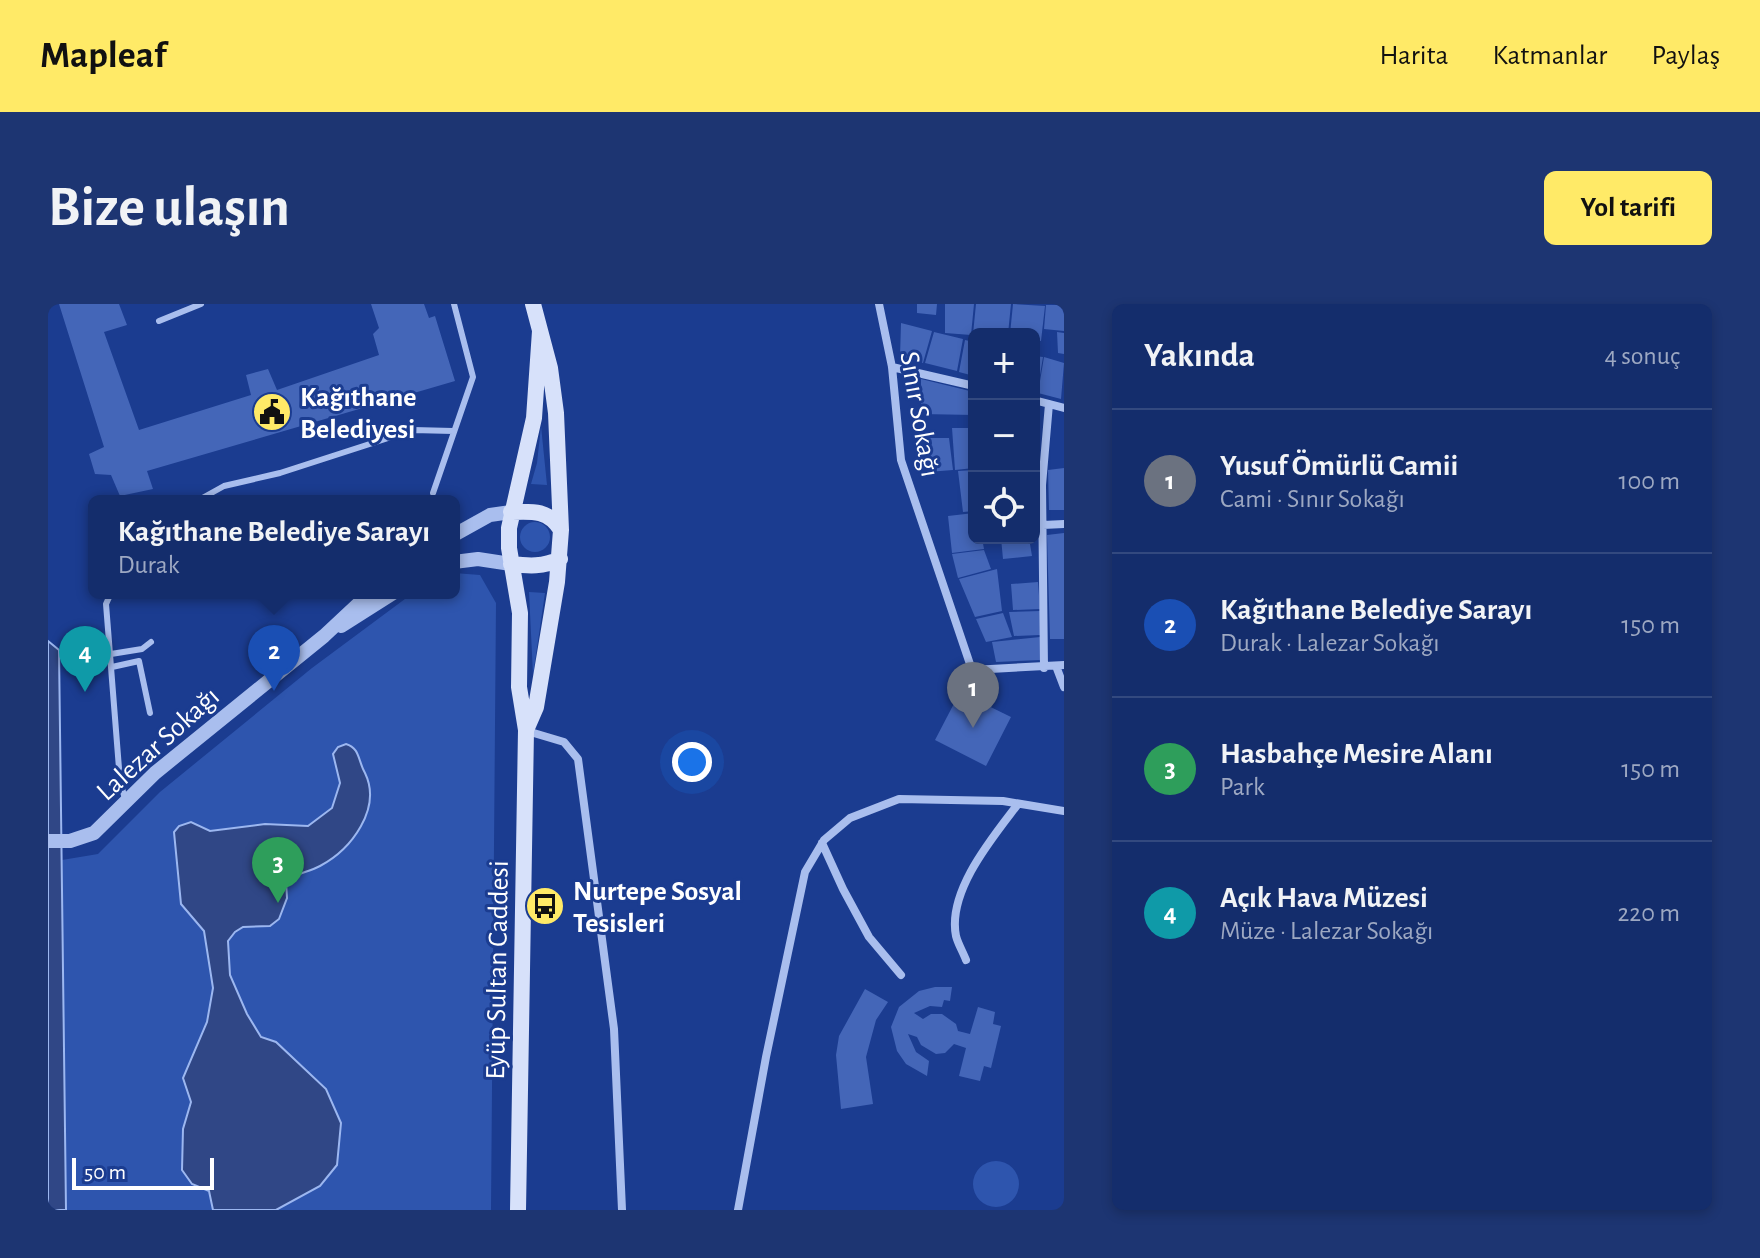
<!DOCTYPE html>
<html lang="tr">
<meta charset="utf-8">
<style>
:root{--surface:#142d6c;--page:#1d3572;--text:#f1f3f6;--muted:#9da8c2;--line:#33497f;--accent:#ffea67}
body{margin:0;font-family:"Alegreya Sans",sans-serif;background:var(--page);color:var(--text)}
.controls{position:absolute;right:24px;top:24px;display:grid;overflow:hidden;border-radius:12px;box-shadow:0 4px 12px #0003}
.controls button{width:72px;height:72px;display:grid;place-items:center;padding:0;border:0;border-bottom:2px solid var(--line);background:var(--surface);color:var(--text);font:40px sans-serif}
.scale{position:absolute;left:24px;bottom:20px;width:142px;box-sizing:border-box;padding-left:8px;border:4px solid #fff;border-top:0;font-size:22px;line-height:28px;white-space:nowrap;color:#fff;-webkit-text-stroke:6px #1b3c90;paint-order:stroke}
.you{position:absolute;left:644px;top:458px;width:28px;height:28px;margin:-20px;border:6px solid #fff;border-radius:50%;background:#1a73e8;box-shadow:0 0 0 12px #1a73e833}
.badge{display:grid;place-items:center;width:52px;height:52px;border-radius:50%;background:var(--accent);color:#fff;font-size:26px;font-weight:700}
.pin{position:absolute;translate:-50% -66px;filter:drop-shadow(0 2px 4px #0008)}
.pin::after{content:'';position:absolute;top:42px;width:28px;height:24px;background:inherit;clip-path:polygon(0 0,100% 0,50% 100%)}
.popup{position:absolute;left:40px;top:191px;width:372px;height:104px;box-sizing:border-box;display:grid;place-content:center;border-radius:12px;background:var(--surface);filter:drop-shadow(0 2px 6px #0005);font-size:26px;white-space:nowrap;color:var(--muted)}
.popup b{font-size:30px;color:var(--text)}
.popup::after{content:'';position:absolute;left:50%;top:100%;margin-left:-16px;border:16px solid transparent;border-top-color:var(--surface)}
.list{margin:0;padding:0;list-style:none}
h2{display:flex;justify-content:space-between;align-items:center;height:104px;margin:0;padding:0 32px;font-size:34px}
h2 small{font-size:26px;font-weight:400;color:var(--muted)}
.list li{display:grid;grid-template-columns:52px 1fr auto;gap:24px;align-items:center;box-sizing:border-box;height:144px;padding:0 32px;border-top:2px solid var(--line)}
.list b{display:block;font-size:30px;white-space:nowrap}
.list p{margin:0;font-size:26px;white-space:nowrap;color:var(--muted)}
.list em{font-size:26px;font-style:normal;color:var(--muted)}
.icon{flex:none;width:44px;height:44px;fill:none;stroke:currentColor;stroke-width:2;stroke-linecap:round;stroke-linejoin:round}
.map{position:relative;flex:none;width:1016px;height:906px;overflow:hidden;border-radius:12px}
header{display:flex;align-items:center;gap:48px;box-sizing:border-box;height:112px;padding:0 40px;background:var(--accent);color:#111}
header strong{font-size:38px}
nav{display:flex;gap:44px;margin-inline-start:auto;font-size:28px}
.intro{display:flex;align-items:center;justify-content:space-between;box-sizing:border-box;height:192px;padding:0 48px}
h1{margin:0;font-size:56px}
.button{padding:20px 36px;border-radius:12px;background:var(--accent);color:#111;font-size:28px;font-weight:700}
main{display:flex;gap:48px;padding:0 48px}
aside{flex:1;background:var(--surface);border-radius:12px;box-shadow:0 4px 12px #0003}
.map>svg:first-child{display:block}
</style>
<header>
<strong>Mapleaf</strong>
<nav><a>Harita</a><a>Katmanlar</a><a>Paylaş</a></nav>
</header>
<div class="intro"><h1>Bize ulaşın</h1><a class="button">Yol tarifi</a></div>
<main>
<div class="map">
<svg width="1016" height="906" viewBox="0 0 1016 906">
<rect width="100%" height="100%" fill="#1b3c90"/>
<!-- green -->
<path fill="#2e55ae" d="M493 122 499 181 483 180 489 159Z
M472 233a15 15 0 1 1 30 0a15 15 0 1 1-30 0Z
M406 269 432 271 448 299 443 906H18L14 556 50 550 112 488 264 364 365 289H406Z
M481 288 497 289 485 371Z
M925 880a23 23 0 1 1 46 0a23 23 0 1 1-46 0Z"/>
<!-- water -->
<path fill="#304786" stroke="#9cb7f0" stroke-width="2" d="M0 337 11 346 18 906H0Z
M298 440C312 444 310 457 317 469 334 504 304 545 272 562 261 568 249 569 238 577L239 594 231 615 222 622 195 623 187 628 180 637 182 671 199 710 213 733 228 738 278 785 293 819 289 861 272 882 228 906H165L161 887 144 880 134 866 135 825 143 798 135 774 159 718 165 684 156 627 133 600 126 528 131 522 143 518 162 527 217 520 260 522 284 504 292 479 285 450 290 443Z"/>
<!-- building -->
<path fill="#4466b8" d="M11 0H71L79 21 56 28 91 126 203 91 198 71 220 65 229 86 331 51 325 30 331 24 323 0H376L381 14 387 12 407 77 99 167 105 185 72 192 63 171 47 170 41 150 56 143Z
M869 0H889L888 11 869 9Z
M897 0H926L923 31 897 29Z
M928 0H963L960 30H925Z
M965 0 997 2 993 37 986 36V30H962Z
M998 1H1016V27L996 25Z
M853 19 884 27 875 59 852 53Z
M886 28 915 35 909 67 877 59Z
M1009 28 1016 29V50L1010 49Z
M917 36 926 38V72L911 68Z
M986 52 995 53 989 89 986 88Z
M996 53 1016 59 1013 95 990 89Z
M873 75 926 88V111L873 110Z
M904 124H926V164L907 166Z
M880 134H901L905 166 880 168Z
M1016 164V206H1001L1000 166Z
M926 166V207L915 208 910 167Z
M926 209V234H934L936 245 904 249 900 212Z
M1016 229V335H1002L999 231Z
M953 234H981L984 252 955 255Z
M936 246 943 265 910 274 904 250Z
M949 265 954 307 927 313 911 275Z
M990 278 992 305 965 306 963 280Z
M992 307V331L966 332 961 308Z
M955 309 964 333 938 338 928 315Z
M992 333 993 356 948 358 944 338Z
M912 388 963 413 938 462 887 436Z
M887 683H904L902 697 896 696 894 703 882 702 866 709 875 715 883 710H894L908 720 910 727 922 730 930 703 947 708 945 720 953 722 943 764 936 762 932 777 911 772 918 744 906 740 897 749 888 750 873 741 869 733 860 730 868 748 881 757 879 772 858 760 849 747 843 723 851 703 871 687Z
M817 685 840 698 828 716 818 753 825 800 793 805 788 751 791 732Z"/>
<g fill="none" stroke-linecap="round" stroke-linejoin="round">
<!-- service -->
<path stroke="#a9beee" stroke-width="6" d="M111 17 153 0
M385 189 425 73 406 0
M149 197 176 182 232 169 365 126 405 127
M63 289 58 300 72 477 77 495
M63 350 94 345 103 338
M64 363 91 357 102 409"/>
<!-- minor -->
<path stroke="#a9beee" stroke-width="8" d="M831 0 844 63 853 156 924 366 1016 361
M844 63 926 82
M986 96 1016 104
M995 221 1016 220
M1008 362 1016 383
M996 364 994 181 1001 100
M479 427 516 438 530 455 566 725 574 906
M774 539 795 585 821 633 853 671
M918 656C915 648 910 640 908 632 899 587 945 533 970 500
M690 906 718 753 757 568 776 536 802 514 851 495 955 497 1016 507"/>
<!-- tertiary -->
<path stroke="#a9beee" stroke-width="14" d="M406 231 442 211 463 208
M406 258 430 255 463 260
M293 322 345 289
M0 537H22L46 529 107 469 276 332 322 289"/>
<!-- secondary -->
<path stroke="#d7e1fa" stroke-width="16" d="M463 208C485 207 501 206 513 226
M463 260C481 262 495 263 512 255
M478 426 488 403 509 278 513 226 508 109 502 64 485 0
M470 906 478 426 471 383 472 309 461 244V224L486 114 492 27"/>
</g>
<!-- icons -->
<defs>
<g id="civic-disc" transform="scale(2)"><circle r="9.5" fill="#ffea67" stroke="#1b3c90"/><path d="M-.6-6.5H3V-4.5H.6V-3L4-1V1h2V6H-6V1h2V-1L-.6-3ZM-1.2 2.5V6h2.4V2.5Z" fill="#111"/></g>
<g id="bus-disc" transform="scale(2)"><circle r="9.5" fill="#ffea67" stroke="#1b3c90"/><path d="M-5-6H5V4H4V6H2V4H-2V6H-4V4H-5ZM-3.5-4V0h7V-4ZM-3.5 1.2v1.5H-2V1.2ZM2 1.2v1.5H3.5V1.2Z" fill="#111"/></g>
</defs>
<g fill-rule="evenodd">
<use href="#civic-disc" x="224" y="108"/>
<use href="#bus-disc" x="497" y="602"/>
</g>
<g text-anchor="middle" stroke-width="6" stroke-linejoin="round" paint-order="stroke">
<!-- poi labels -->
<g font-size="28" font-weight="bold" fill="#fff" stroke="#1b3c90" text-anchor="start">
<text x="252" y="102">Kağıthane<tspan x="252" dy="32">Belediyesi</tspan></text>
<text x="525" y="596">Nurtepe Sosyal<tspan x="525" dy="32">Tesisleri</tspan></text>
</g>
<!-- street labels -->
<g font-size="28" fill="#fff" stroke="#1b3c90">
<text transform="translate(873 110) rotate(80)" y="10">Sınır Sokağı</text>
<text transform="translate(109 439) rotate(-42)" y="10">Lalezar Sokağı</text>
<text transform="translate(448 666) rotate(-89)" y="10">Eyüp Sultan Caddesi</text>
</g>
</g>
</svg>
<div class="controls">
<button>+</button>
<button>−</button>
<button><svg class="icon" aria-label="locate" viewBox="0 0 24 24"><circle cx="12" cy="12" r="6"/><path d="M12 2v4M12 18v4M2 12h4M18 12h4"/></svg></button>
</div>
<div class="scale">50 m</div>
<div class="you"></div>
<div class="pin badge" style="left:925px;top:424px;background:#6b7280">1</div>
<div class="pin badge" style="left:226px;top:387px;background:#1a4fb4">2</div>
<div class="popup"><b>Kağıthane Belediye Sarayı</b>Durak</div>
<div class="pin badge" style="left:230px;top:599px;background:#2e9e5b">3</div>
<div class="pin badge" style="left:37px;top:388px;background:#0f9aa8">4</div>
</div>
<aside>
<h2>Yakında<small>4 sonuç</small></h2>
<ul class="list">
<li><span class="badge" style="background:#6b7280">1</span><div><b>Yusuf Ömürlü Camii</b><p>Cami · Sınır Sokağı</p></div><em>100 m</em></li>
<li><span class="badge" style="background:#1a4fb4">2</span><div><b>Kağıthane Belediye Sarayı</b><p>Durak · Lalezar Sokağı</p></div><em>150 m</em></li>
<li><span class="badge" style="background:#2e9e5b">3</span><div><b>Hasbahçe Mesire Alanı</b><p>Park</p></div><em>150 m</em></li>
<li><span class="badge" style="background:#0f9aa8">4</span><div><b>Açık Hava Müzesi</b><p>Müze · Lalezar Sokağı</p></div><em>220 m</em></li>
</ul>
</aside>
</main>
